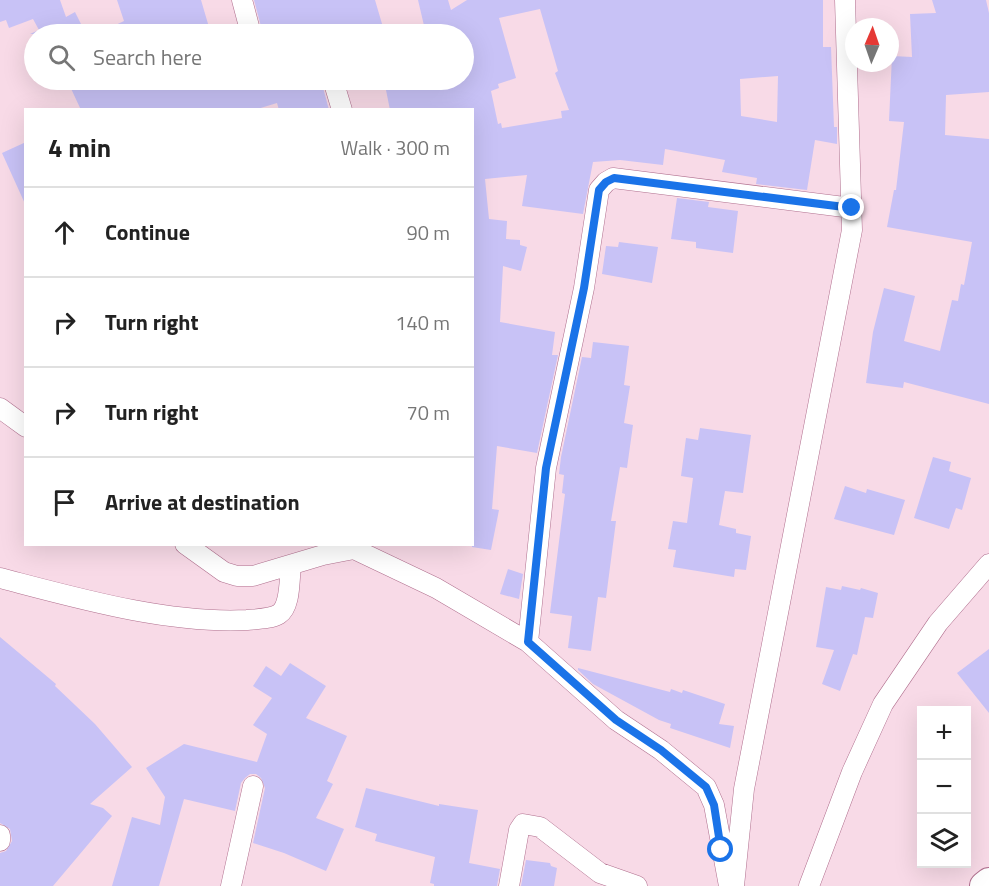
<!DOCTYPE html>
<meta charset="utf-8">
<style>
:root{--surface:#fff;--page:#f2f2f2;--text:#222;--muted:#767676;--line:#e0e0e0}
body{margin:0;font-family:"Titillium Web",sans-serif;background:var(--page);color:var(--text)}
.controls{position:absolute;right:18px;bottom:18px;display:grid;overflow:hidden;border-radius:0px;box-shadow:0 6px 24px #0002}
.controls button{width:54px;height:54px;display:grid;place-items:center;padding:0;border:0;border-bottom:2px solid var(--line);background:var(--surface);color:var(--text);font:30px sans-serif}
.compass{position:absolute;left:845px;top:18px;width:54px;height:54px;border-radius:50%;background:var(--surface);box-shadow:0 6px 24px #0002;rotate:2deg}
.stop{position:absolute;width:18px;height:18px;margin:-14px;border:4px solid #1a73e8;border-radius:50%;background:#fff}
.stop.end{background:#1a73e8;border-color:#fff;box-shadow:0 2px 6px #0008}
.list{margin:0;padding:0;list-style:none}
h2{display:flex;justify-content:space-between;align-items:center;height:78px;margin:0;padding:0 24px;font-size:26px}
h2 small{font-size:20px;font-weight:400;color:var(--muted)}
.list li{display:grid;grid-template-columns:39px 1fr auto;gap:18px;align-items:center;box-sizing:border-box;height:90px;padding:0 24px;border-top:2px solid var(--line)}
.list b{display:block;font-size:22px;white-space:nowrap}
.list em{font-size:20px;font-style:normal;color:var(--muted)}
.icon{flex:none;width:33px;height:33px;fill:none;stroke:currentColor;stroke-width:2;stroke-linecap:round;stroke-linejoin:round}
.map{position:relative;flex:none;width:989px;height:886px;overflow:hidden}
.search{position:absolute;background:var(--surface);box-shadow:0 6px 24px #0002;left:24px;top:24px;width:450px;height:66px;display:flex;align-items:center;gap:15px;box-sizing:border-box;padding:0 21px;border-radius:33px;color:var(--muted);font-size:22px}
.panel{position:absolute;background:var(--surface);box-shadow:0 6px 24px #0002;left:24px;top:108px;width:450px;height:438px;border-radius:0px}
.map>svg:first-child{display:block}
</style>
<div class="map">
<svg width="989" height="886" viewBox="0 0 989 886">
<rect width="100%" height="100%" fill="#f8dae7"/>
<!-- building -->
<path fill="#c8c2f6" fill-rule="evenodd" d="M0 0H60L66 17 75 12 86 34H30L39 30 33 19 9 28 6 20 0 22Z
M117 0H201L211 34H97L124 21Z
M254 0H375L385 34H263Z
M418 0H448L451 10 467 0H823V47H831L834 127H837V144L815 140 807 190 756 184 757 178 722 172 725 160 665 149 663 165 620 160 593 162 583 214 522 206 527 175 485 179 489 219 507 221 506 239 520 240V245L527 247 521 271 503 266 500 322 555 332 552 355H558L537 453 497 446 492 509 499 510 491 550 472 547V110H390L384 80H464V34H426ZM540 9 558 71 555 73 569 110 561 111 562 118 502 128 501 123 498 124 491 91 499 88 498 84 516 78 499 18ZM778 76 777 122 741 116 740 79Z
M932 0H986L989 13V92L946 95 945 135 989 139V404L904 382 903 388 866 383 873 332 884 288 915 296 904 341 940 351 952 300 958 301 961 284 964 285 970 253 972 242 887 227 894 190H896L904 122 889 121 892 56 912 57 910 14 936 13Z
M67 80H321L329 110H279L277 103 254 110H81Z
M26 142V206L2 153Z
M677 198 709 202 708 207 738 211 733 253 696 248V242L671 239Z
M619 242 658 247 652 283 602 274 606 246 618 247Z
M593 342 629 346 624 385 630 386 624 423 633 425 627 468 620 467 611 521H616L606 598 598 597 591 651 568 648 572 616 550 613 565 494 562 493 564 475 559 474 561 457 582 357 591 358Z
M700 428 751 435 743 493 725 491 719 525 736 529V533L751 536 746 570 735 569 734 577 673 567 676 550 668 549 673 521 687 523 693 478 681 476 686 438 698 440Z
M933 457 951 462 949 471 971 478 962 510 956 508 949 529 914 518Z
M845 486 866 493 867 489 905 500 894 535 834 519Z
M508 569 523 574 519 599 500 594Z
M842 586 860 590 861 588 878 593 873 618 865 617 857 655 853 654 840 691 822 684 834 650 816 647 826 587 841 590Z
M0 637 56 684 55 686 95 724 132 767 90 804 103 808 112 816 53 886H0V853L6 851 12 841 10 829 0 823Z
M989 649V713L957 673Z
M290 663 326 686 306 718 347 736 327 781 333 784 316 818 344 829 326 871 284 853 253 843 265 788 261 778 256 774H250L245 778 241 783 235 811 184 799 159 886H112L132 817 160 825 165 797 146 768 184 744 257 762 267 734 253 725 272 698 253 686 266 666 281 676Z
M578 668 670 692 671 689 682 693 683 690 725 704 719 724 734 726 730 748 670 728 671 724 659 720 593 684 578 670Z
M366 788 439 806V804L478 810 469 863 500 869 497 886H434V884L430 883 435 857 375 841 377 834 355 827Z
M526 860 550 863 551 866 557 868 554 886H521Z"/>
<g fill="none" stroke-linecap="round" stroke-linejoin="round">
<!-- minor casing -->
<g stroke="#b06f8e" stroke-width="21">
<path id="minor" d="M242 0 251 34
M333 80 342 110
M0 408 26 427
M185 544 224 572 237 576H253L323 555 354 549 436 588 528 642 616 720 661 750 706 787 714 805 729 886
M0 578C77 598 167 624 247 620 257 619 271 619 279 614 291 606 289 579 291 566
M528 642 546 468 584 288 599 190 606 182 613 178 852 208
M0 835V841
M231 886 253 786
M509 886 519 830 523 824 540 827 600 873 637 886
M734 886 744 789 852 230 845 0
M809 886 852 772 883 704 938 623 989 564"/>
</g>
<!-- secondary casing -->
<g stroke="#b06f8e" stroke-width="30">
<path id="secondary" d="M984 886 989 882"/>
</g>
<!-- minor -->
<use href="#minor" stroke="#fff" stroke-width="20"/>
<!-- secondary -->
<use href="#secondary" stroke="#fff" stroke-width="28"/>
</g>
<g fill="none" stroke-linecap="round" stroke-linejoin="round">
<!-- route -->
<path stroke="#1a73e8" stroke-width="8" d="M721 850 714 805 706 787 661 750 616 720 528 642 546 468 584 288 599 190 606 182 614 178 852 208"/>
</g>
</svg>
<div class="controls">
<button>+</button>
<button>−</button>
<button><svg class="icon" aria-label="layers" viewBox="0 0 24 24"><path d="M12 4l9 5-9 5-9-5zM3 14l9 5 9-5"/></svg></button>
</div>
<svg class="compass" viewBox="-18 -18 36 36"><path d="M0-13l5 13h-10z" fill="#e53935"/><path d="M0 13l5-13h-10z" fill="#767676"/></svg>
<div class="stop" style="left:721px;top:850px"></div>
<div class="stop end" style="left:852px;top:208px"></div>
<div class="search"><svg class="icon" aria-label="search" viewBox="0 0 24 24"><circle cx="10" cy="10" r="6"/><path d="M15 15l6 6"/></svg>Search here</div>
<section class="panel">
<h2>4 min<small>Walk · 300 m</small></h2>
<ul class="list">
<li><svg class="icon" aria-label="ahead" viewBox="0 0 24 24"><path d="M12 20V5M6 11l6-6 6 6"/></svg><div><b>Continue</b></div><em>90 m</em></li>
<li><svg class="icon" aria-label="right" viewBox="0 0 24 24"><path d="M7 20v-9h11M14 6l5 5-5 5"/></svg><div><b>Turn right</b></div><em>140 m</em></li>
<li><svg class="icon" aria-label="right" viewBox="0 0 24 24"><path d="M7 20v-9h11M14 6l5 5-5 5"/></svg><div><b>Turn right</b></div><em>70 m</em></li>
<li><svg class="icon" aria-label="arrive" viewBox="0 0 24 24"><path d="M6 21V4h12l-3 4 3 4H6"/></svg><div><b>Arrive at destination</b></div></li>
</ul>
</section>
</div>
